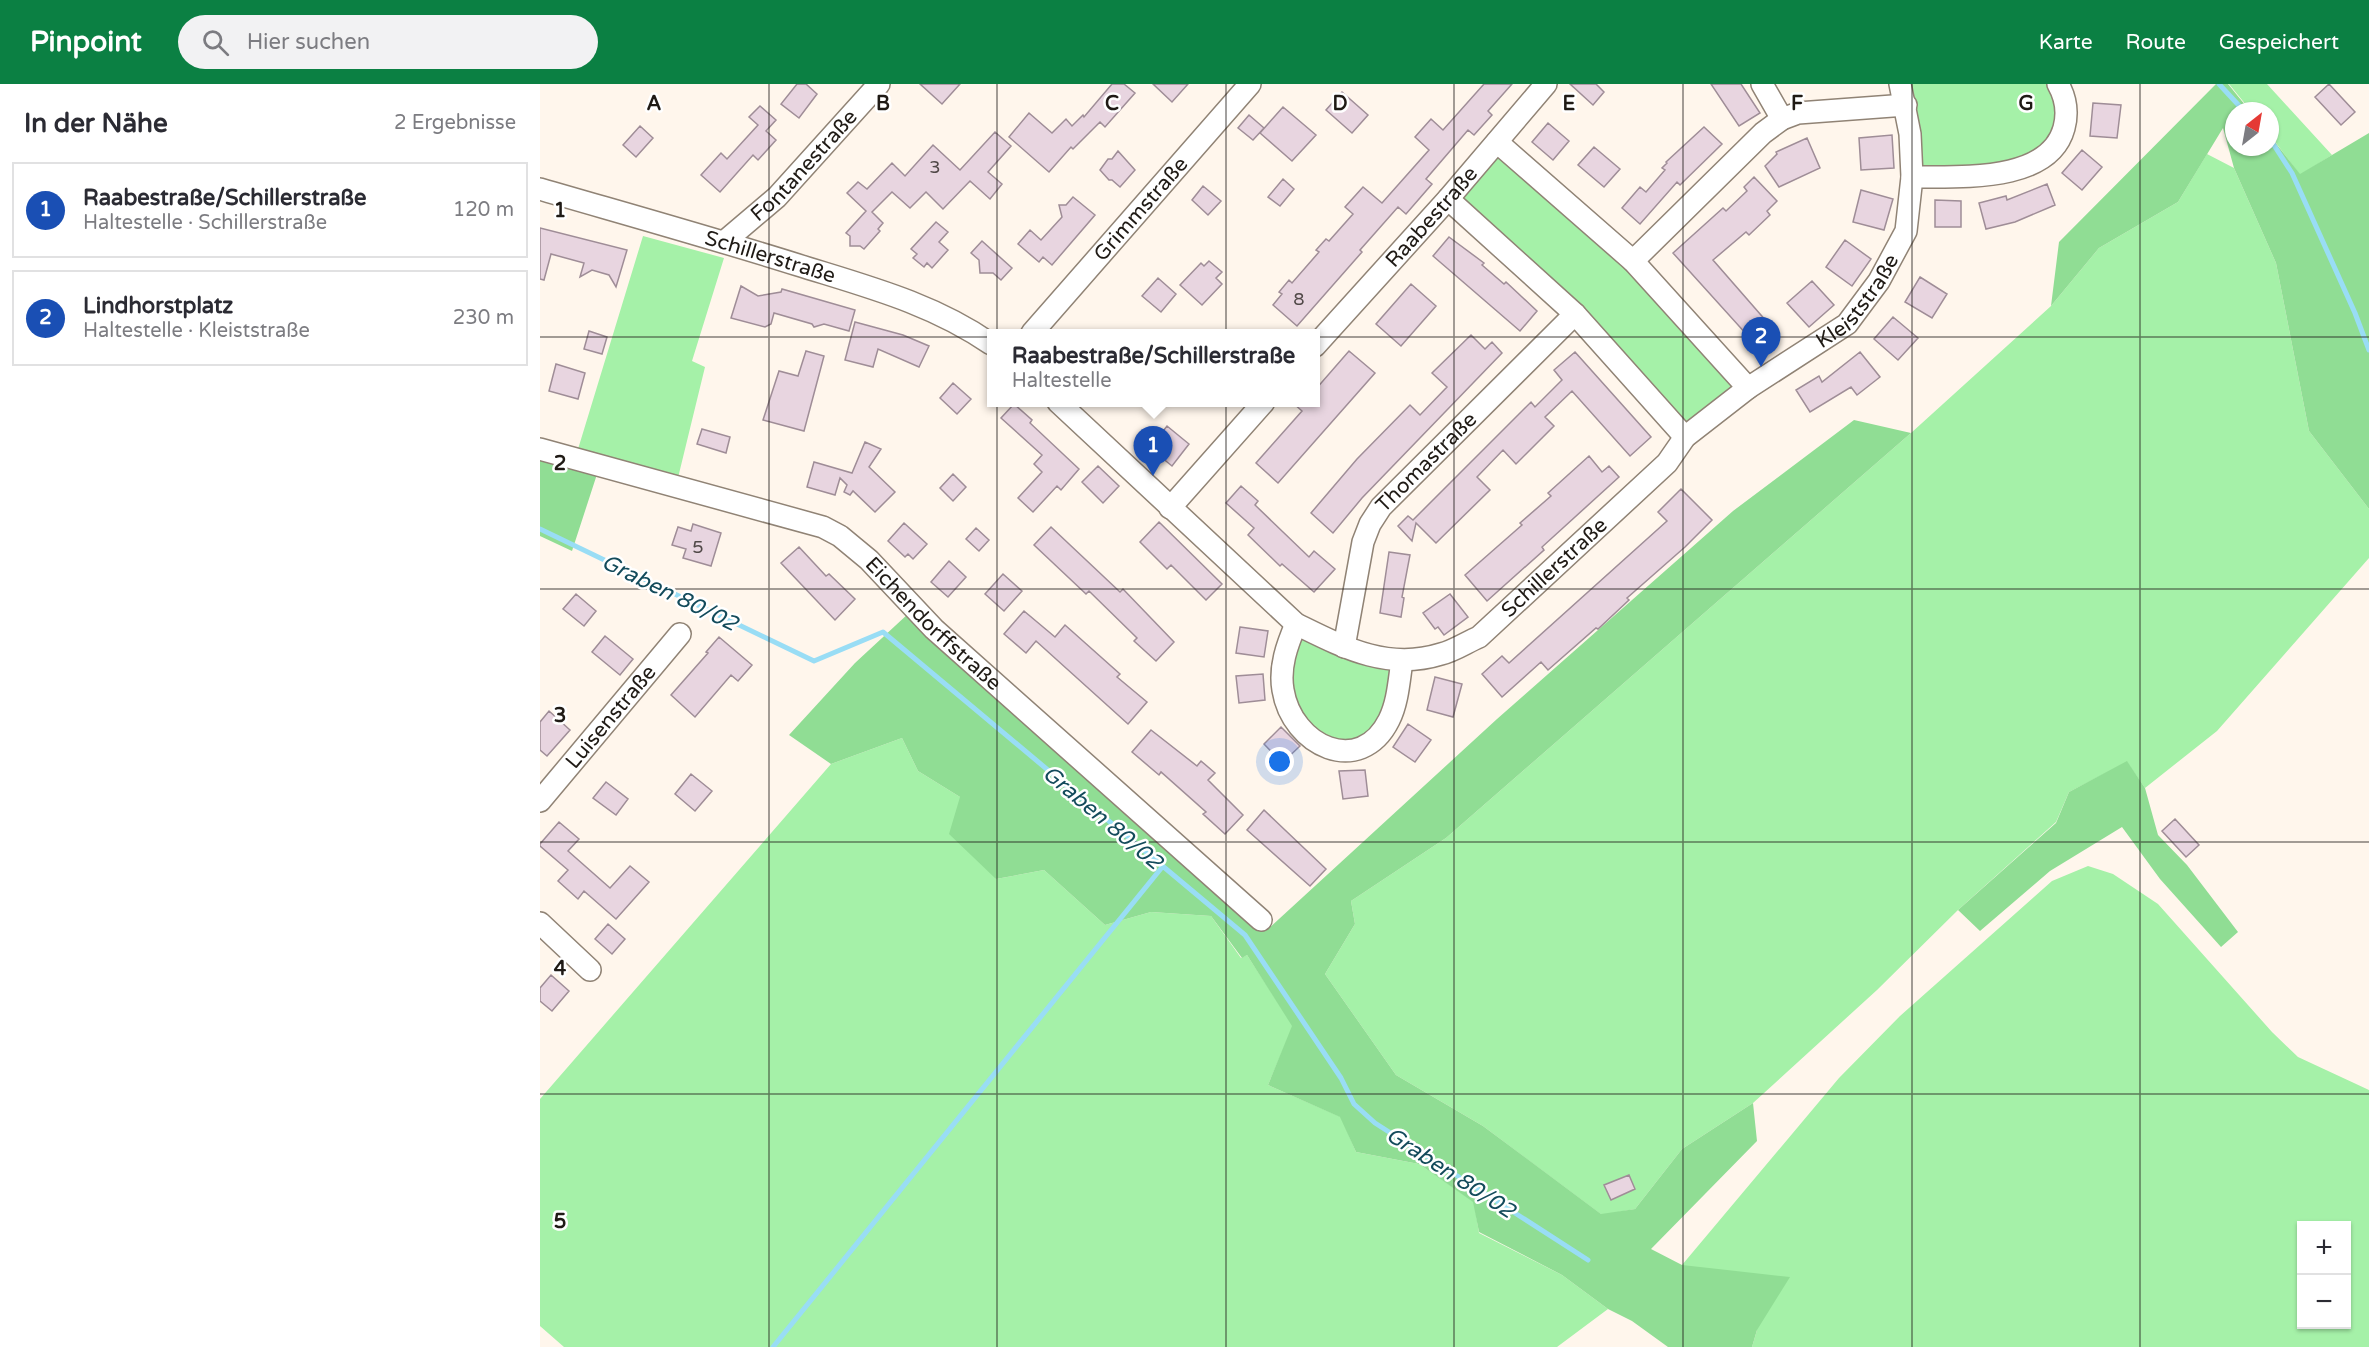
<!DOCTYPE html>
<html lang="de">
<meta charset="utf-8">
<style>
:root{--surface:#fff;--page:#f2f2f3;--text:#2b2b33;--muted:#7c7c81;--line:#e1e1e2;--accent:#0b8043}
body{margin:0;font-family:"Varela Round",sans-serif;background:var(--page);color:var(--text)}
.controls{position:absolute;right:18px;bottom:18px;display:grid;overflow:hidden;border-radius:0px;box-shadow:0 2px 4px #0004}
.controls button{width:54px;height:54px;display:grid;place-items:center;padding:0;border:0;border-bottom:2px solid var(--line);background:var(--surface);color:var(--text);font:30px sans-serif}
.compass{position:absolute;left:1685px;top:18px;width:54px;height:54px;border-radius:50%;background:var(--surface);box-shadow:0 2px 4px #0004;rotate:31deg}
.you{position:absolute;left:740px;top:678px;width:21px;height:21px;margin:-15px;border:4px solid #fff;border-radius:50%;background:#1a73e8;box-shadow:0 0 0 9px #1a73e833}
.badge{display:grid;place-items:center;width:39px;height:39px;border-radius:50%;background:var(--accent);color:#fff;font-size:20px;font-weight:700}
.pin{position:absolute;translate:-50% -50px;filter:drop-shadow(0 2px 3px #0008)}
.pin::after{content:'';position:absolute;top:32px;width:21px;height:18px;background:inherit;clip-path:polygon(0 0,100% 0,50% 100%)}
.popup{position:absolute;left:447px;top:245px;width:333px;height:78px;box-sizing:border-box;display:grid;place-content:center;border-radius:0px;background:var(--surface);filter:drop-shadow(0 2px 4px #0005);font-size:20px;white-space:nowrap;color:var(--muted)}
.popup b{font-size:22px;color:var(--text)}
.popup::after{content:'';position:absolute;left:50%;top:100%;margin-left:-12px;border:12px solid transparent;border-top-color:var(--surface)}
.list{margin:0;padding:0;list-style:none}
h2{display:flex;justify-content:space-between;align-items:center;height:78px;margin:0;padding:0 24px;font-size:26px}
h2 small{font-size:20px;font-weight:400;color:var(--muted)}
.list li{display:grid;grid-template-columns:39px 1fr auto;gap:18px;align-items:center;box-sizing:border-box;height:96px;margin:0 12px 12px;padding:0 12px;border:2px solid var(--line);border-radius:0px}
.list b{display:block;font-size:22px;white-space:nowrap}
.list p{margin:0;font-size:20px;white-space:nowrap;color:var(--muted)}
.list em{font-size:20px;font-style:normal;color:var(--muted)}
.icon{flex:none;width:33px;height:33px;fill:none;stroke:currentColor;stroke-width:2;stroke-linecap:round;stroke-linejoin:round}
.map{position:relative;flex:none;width:1829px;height:1263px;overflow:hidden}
header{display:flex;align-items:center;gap:36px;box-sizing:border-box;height:84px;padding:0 30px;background:var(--accent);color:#fff}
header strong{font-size:28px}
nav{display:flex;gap:33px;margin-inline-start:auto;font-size:21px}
.search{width:420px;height:54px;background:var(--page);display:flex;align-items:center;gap:15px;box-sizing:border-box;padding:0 21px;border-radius:33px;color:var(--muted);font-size:22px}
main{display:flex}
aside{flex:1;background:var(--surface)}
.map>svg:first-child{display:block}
</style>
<header>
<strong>Pinpoint</strong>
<div class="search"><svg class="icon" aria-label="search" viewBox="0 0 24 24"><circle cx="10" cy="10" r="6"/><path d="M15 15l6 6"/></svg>Hier suchen</div>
<nav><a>Karte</a><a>Route</a><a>Gespeichert</a></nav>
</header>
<main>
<aside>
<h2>In der Nähe<small>2 Ergebnisse</small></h2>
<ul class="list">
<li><span class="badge" style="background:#1a4fb4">1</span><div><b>Raabestraße/Schillerstraße</b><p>Haltestelle · Schillerstraße</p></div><em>120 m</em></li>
<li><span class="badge" style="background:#1a4fb4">2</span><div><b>Lindhorstplatz</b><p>Haltestelle · Kleiststraße</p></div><em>230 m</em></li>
</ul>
</aside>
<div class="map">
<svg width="1829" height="1263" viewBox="0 0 1829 1263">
<rect width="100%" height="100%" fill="#fff6ec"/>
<!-- green -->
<path fill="#a5f1a8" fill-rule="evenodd" d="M1363 0H1516L1526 30 1497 77 1374 90Z
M1689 0H1727L1792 71 1760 91 1730 51V27H1711Z
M957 60 1088 176 1205 304 1145 351 911 115Z
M1667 70 1694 84 1736 179 1769 347 1829 425V474L1677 647 1605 704 1587 678 1529 708 1516 738 1418 826 1337 906 1213 1019 1142 1065 1095 1125 1062 1131 943 1042 856 991 785 890 815 840 811 817 906 754 1371 349 1511 222 1559 164 1638 118Z
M103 152 184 174 152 277 165 283 136 402 35 375Z
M756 543 860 579 837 652 798 665 748 621Z
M362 654 378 687 420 713 456 795 504 786 565 841 611 828 671 832 701 874 707 871 753 942 728 1001 801 1033 816 1068 879 1080 934 1118 939 1149 1022 1191 1068 1225 1017 1263H24L0 1242V1015L291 680Z
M1548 782 1573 790 1618 820 1732 948 1758 973 1829 1006V1263H1212L1217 1246 1142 1181 1299 994 1360 932 1512 797ZM1762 1142H1806V1240H1762Z"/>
<!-- forest -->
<path fill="#90dd94" d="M1676 0H1688L1710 27H1694V63H1730V52L1760 90 1829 49V425L1769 347 1736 179 1694 84 1683 44 1638 118 1559 164 1511 222 1519 158Z
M1314 336 1371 349 906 754 811 817 815 840 785 890 856 991 943 1042 1061 1130 1095 1125 1142 1065 1213 1019 1217 1057 1111 1165 1142 1181 1250 1193 1217 1246 1212 1263H1128L1092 1237 1068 1225 1022 1191 939 1148 933 1118 879 1080 816 1068 800 1033 728 1001 752 942 707 871 702 874 671 832 611 828 565 841 504 786 456 795 409 750 420 713 378 687 362 654 291 680 249 651 315 579 369 529 586 726 727 846 957 635 1193 427Z
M0 365 60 381 32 467 0 452Z
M1587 677 1605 704 1618 751 1647 781 1698 848 1681 863 1620 795 1582 743 1510 787 1440 847 1418 826 1516 739 1529 708Z"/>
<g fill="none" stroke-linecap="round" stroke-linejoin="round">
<!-- stream -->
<path stroke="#99ddf5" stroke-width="5" d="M1679 0 1704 27
M1730 55 1752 89 1815 229 1829 266
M0 445 274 577 343 548 705 851 801 994 814 1020 835 1039 1048 1176
M233 1263 623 782"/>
</g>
<!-- building -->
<path fill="#e8d5e0" stroke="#9f8d97" stroke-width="1.5" d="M257 0H266L277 10 259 34 241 20Z
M380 0H420L402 20Z
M572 0H584L595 9 565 43 560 38 533 65 531 63 509 88 469 53 489 29 512 49 526 35 532 42 543 31 544 33Z
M613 0H648L632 18Z
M944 0H972L948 27 952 31 934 51 928 46 886 95 892 100 866 130 858 123 820 166 822 168 757 242 733 221 742 210 739 208 749 196 752 199 779 168 776 166 786 155 789 157 813 130 805 123 823 103 842 119 889 66 875 53 891 35 903 46Z
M1030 0H1056L1064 8 1053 21Z
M1171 0H1201L1220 29 1199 42Z
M1789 0 1815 28 1801 41 1775 13Z
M802 8 828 31 812 49 786 26Z
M1553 19 1581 21 1577 54 1550 52Z
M220 22 236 36 226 47 236 56 218 76 213 71 180 108 161 91 181 69 187 75 218 41 209 33Z
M743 23 776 51 752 77 720 49Z
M709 31 724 44 713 56 698 44Z
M1008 39 1029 57 1013 76 992 58Z
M100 42 113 54 96 73 83 61Z
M1164 43 1182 60 1140 101 1137 98 1100 140 1082 124 1100 103 1106 108 1125 86 1122 84 1127 79 1126 78Z
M455 48 471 62 448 88 462 100 450 115 430 97 403 125 386 108 370 124 352 108 332 128 343 139 338 145 340 147 324 165 320 162H310V152L306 149 326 127 307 109 318 98 327 105 352 79 365 92 393 61 420 86Z
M1352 51 1354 84 1321 86 1319 54Z
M1267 54 1280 84 1239 103 1225 82 1237 70 1236 68Z
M1054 63 1080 85 1064 103 1038 81Z
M1542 66 1562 83 1542 106 1522 89Z
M578 67 595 86 580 103 572 96H569L560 86 568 75H572Z
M1214 93 1237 117 1227 127 1230 131 1209 151 1206 148 1173 176 1234 246 1217 262 1133 169 1183 124 1186 127 1207 107 1204 103Z
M743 95 754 105 740 122 728 113Z
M1507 100 1515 121 1475 138 1446 145 1439 119 1466 112 1467 116Z
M663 102 681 117 668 131 652 116Z
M1321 106 1353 115 1344 146 1313 138Z
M533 113 555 131 512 181 503 173 499 178 478 160 490 146 501 156 522 133 519 121H526Z
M1395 116 1421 117V143H1395Z
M396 138 408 148 399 158 408 166 392 184 387 179 384 183 373 174 377 170 371 165Z
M0 144 87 166 76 203 69 191 52 186 40 193 44 179 11 170 4 196 0 195Z
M909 153 944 179 942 181 964 200 966 198 997 227 980 247 893 172Z
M1305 156 1331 175 1312 202 1286 183Z
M442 157 472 184 461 196 453 189H440L439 176 431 169Z
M669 177 682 188 676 194 682 200 662 221 640 201 661 179 664 182Z
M1380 193 1407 210 1392 234 1365 218Z
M618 194 636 210 621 228 602 212Z
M1272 197 1294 221 1269 243 1247 219Z
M871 200 896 222 861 262 836 240Z
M201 202 218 212 241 208 242 205 315 226 309 247 284 240 274 243 272 240 234 229 231 240 225 243 191 234Z
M1353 233 1378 254 1358 276 1334 255Z
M315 238 363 251 389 262 379 283 338 265 333 283 305 276Z
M49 247 67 253 62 270 44 265Z
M931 251 945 265 952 258 962 269 822 414 793 449 771 429 817 375 870 321 880 331 907 303 892 289Z
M266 267 284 272 264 347 223 336 239 287 258 292Z
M809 267 835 289 738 399 716 379 762 327 752 318H775V306Z
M1035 268 1111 353 1090 372 1032 307 1005 333 1014 342 976 380 963 366 937 393 950 406 896 459 876 439 872 457 858 442 868 432 873 436 991 318 995 323 1022 296 1014 286Z
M1320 268 1340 293 1317 311 1311 303 1270 328 1256 306 1279 292 1282 298Z
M16 280 45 289 38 315 9 307Z
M413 299 431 315 417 330 400 314Z
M474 320 492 336 490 339 539 385 521 406 517 402 493 428 478 414 502 388 494 380 502 371 461 334Z
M627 342 649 360 632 382 610 364Z
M162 345 190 353 186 369 157 360Z
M325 358 341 365 329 383 355 408 335 428 313 407 310 411 304 408 307 401 300 394 295 411 267 403 274 378 312 389Z
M1049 372 1062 388 1069 382 1079 393 1002 463 1004 466 947 517 925 491 982 441 980 439 1011 412 1008 409Z
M558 382 579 402 563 419 542 398Z
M413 390 426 403 413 417 400 404Z
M701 402 718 417 715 421 769 473 774 467 795 485 774 508 742 480 740 482 708 451 714 444 686 419Z
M1141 405 1172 436 1145 463 1087 514 1089 516 1058 545 1056 544 1008 586 1001 578 962 613 942 590 962 572 969 579 1127 437 1118 428Z
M619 438 682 500 666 516 631 481 627 485 600 458Z
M364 439 387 460 373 475 368 470 365 473 348 457Z
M153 440 181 449 171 482 143 474 146 465 132 461 138 443 151 447Z
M511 443 580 508 583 505 634 558 616 577 594 557 597 554 549 507 546 510 494 461Z
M436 444 449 456 439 467 426 455Z
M259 463 286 492 289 490 315 515 295 536 241 479Z
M849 468 870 471 862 513 864 514 861 533 840 529Z
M409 477 426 493 408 513 391 498Z
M463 490 482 507 464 527 445 510Z
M36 510 56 527 44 542 23 525Z
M910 510 928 533 904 551 898 543 895 545 883 529Z
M484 527 515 553 525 541 580 590 577 593 607 618 588 640 496 557 486 569 464 550Z
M700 543 728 547 724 573 696 569Z
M65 552 93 575 80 591 52 568Z
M179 553 212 581 198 597 191 591 155 633 131 611 168 569 166 568Z
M723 590 725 616 699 619 696 592Z
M895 593 922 600 913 633 887 626Z
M9 627 30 646 7 672 0 666V638Z
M868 640 891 656 875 678 853 663Z
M741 643 760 662 742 679 724 660Z
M611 646 657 682 661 677 675 689 668 696 703 731 685 750 663 730 666 728 621 688 619 691 592 668Z
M825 686 828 712 803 715 799 687Z
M151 690 172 707 155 727 135 710Z
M66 698 88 715 76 731 53 714Z
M724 726 786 785 770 802 707 746Z
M1635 735 1659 761 1646 773 1622 747Z
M19 738 39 755 28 767 70 804 90 782 109 798 76 835 44 807 38 815 18 797 28 786 0 762V760Z
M68 840 85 855 72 870 55 855Z
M11 891 29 907 12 927 0 917V904Z
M1089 1091 1095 1105 1071 1116 1064 1101Z"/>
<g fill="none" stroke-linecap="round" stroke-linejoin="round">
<!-- minor casing -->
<g stroke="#908375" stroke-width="24">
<g id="minor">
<path d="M1222 0 1242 35"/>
<path d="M957 58 1093 177 1208 304"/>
<path d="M1372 93C1417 92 1509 100 1524 44 1528 29 1526 14 1518 0"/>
<path id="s1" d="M0 105C86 130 172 154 258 181 325 202 392 219 451 260"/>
<path d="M908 115 1035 230 1145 353"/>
<path id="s2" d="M184 158 237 113 339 0"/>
<path d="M1093 177 1223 49 1242 35 1258 29 1366 21"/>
<path id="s3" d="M492 249 710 0"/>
<path id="s4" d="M775 262 908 115 1006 0"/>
<path id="s5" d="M518 318 756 540C803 563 847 587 901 570 914 567 927 558 939 553L1127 379 1145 353 1208 304 1307 240 1339 197 1366 147 1372 93 1370 50 1360 0"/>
<path id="s6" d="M0 365 283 443 300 452 329 476 394 545 721 836"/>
<path d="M630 424 724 318"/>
<path d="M756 540C747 561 739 583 743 606 752 662 820 694 849 636 858 618 859 596 862 577"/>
<path id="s7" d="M804 563 823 458 830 440 841 423 1035 230"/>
<path id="s8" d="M0 717 140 550"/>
<path d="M0 839 50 886"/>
</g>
</g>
<!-- minor -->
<use href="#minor" stroke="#fff" stroke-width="21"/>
</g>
<!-- grid -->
<path fill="none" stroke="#1f1a15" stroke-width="1.5" stroke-opacity="0.55" d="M229 0V1263M457 0V1263M686 0V1263M914 0V1263M1143 0V1263M1372 0V1263M1600 0V1263M0 253H1829M0 505H1829M0 758H1829M0 1010H1829"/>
<g text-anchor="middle" stroke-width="5" stroke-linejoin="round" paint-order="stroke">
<!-- number labels -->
<g font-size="18" fill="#514948">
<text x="395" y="89">3</text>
<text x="759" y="221">8</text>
<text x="158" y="469">5</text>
</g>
<!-- street labels -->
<g font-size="21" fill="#1f1a15" stroke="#fff">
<text dy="7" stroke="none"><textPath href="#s2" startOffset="111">Fontanestraße</textPath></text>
<text dy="7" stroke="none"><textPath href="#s3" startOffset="165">Grimmstraße</textPath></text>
<text dy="7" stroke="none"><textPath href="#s4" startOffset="174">Raabestraße</textPath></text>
<text dy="7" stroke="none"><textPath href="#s1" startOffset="240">Schillerstraße</textPath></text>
<text dy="7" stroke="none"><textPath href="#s5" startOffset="1029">Kleiststraße</textPath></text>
<text dy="7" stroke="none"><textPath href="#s7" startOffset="210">Thomastraße</textPath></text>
<text dy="7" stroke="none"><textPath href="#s5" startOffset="622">Schillerstraße</textPath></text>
<text dy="7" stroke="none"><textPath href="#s6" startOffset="441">Eichendorffstraße</textPath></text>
<text dy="7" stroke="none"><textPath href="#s8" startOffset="110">Luisenstraße</textPath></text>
</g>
<!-- water labels -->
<g font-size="22" font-style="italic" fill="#134b5b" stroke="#fff">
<text transform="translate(130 508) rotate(26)" y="8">Graben 80/02</text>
<text transform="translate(563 733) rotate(40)" y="8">Graben 80/02</text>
<text transform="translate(911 1088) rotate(33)" y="8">Graben 80/02</text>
</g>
</g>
<g font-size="20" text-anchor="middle" font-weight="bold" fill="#1f1a15" stroke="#fff" stroke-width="5" stroke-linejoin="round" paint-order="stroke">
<text x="114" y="26">A</text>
<text x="343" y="26">B</text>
<text x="572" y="26">C</text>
<text x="800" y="26">D</text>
<text x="1029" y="26">E</text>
<text x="1257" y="26">F</text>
<text x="1486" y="26">G</text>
<text x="20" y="133">1</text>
<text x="20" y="386">2</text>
<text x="20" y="638">3</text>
<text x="20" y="891">4</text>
<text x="20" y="1144">5</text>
</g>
</svg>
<div class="controls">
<button>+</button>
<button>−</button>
</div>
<svg class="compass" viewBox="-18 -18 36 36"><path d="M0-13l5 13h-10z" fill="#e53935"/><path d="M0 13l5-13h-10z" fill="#7c7c81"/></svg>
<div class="you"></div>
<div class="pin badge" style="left:613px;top:392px;background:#1a4fb4">1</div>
<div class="popup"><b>Raabestraße/Schillerstraße</b>Haltestelle</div>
<div class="pin badge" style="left:1221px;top:283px;background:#1a4fb4">2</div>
</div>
</main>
